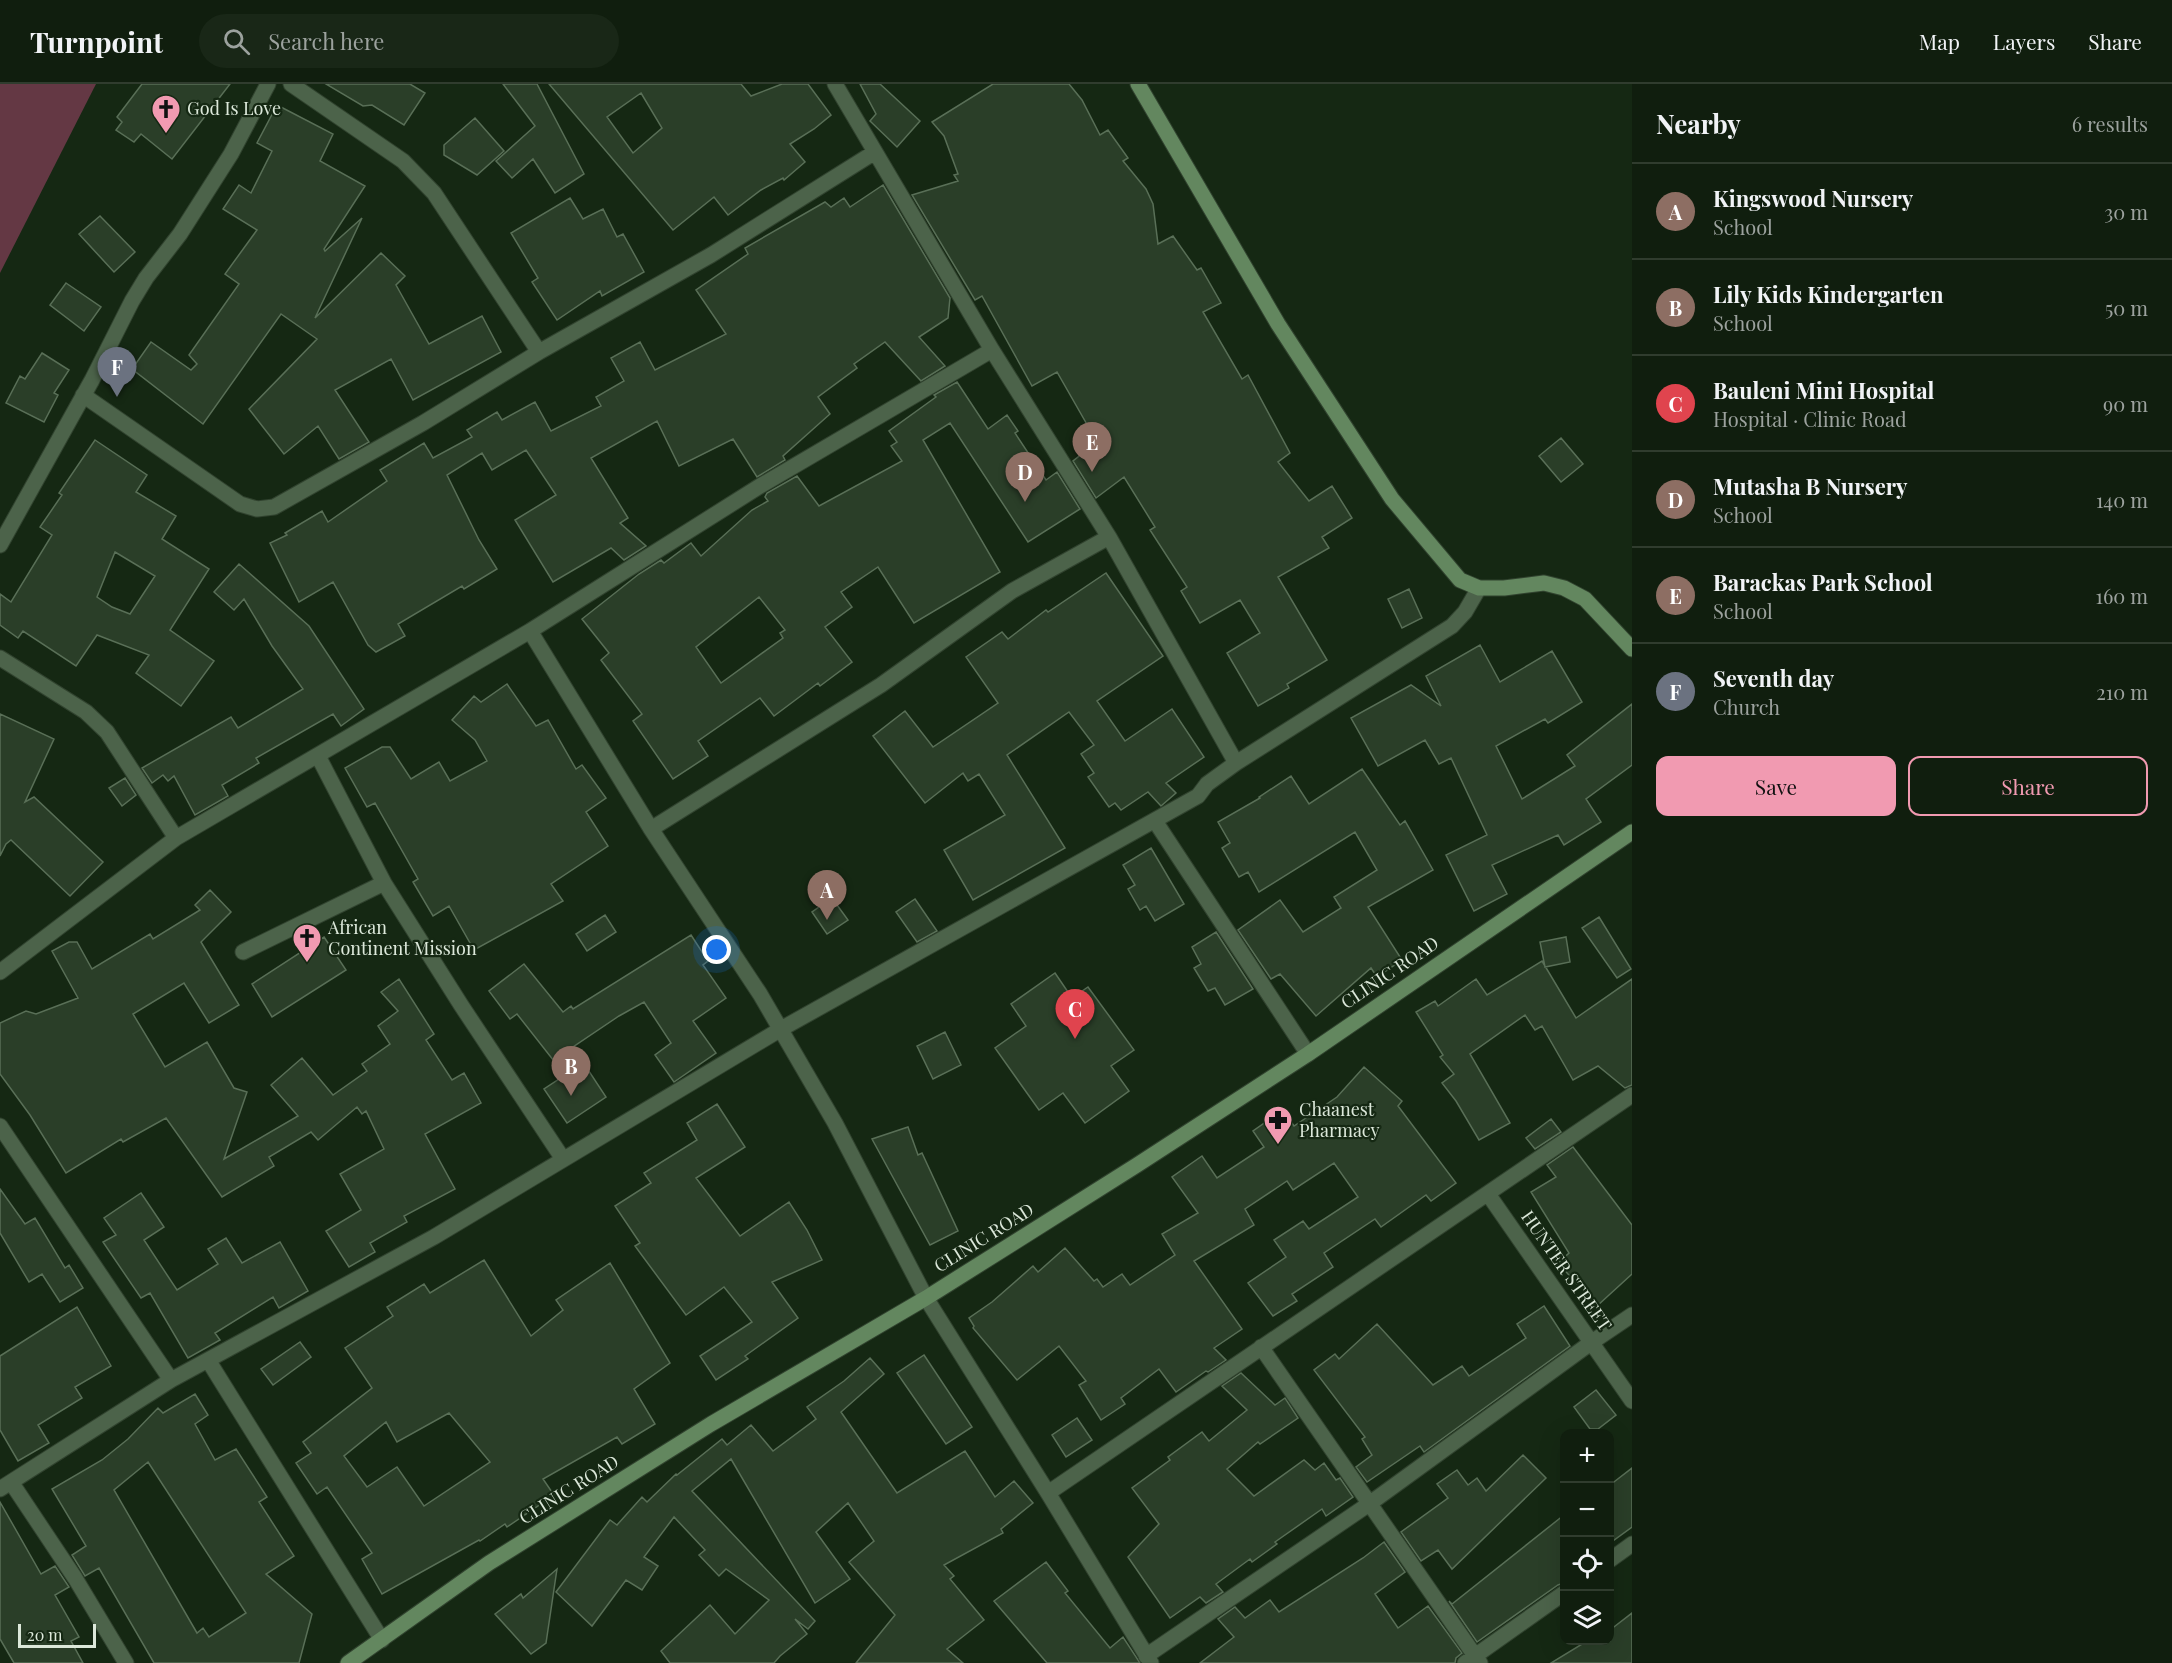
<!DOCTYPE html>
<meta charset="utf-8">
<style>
:root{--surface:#101e0e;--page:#192717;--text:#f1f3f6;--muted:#9ca29e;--line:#303c2e;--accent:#f19ab1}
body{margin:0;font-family:"Playfair Display",serif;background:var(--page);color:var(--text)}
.controls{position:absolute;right:18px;bottom:18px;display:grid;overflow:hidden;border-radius:12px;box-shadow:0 6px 24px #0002}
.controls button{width:54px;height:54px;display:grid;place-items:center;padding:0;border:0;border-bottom:2px solid var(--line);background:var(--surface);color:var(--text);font:30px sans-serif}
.scale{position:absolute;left:18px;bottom:15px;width:78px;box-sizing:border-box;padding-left:6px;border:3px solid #dce8da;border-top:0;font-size:16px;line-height:21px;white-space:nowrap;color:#dce8da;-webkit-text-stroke:4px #152813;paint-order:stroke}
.you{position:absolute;left:717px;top:866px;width:21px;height:21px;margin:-15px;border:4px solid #fff;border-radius:50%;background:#1a73e8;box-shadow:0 0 0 9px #1a73e833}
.badge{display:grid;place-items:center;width:39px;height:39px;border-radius:50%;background:var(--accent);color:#fff;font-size:20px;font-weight:700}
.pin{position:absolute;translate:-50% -50px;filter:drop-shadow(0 2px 3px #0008)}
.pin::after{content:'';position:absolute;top:32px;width:21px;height:18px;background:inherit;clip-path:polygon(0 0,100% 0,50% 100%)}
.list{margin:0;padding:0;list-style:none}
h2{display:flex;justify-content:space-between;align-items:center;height:78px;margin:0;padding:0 24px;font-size:26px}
h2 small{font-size:20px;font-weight:400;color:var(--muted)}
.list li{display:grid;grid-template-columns:39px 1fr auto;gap:18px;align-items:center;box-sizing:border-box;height:96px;padding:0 24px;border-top:2px solid var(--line)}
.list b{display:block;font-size:22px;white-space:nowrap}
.list p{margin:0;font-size:20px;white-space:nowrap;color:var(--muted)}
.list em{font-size:20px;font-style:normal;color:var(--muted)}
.actions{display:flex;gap:12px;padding:18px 24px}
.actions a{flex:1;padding:14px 0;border:2px solid var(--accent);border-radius:12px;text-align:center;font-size:21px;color:var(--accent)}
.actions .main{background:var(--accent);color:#111}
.icon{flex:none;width:33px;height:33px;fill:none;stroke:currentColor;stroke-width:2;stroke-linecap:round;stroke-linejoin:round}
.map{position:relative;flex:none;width:1632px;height:1579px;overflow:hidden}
header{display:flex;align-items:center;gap:36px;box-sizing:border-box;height:84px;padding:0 30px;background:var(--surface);border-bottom:2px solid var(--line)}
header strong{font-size:28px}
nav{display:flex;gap:33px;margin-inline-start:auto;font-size:21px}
.search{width:420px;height:54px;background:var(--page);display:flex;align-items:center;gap:15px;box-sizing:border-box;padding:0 21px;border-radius:33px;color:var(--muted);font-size:22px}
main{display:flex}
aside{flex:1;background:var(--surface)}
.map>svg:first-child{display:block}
</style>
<header>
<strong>Turnpoint</strong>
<div class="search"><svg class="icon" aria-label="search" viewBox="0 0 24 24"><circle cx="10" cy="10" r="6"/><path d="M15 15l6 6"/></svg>Search here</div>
<nav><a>Map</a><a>Layers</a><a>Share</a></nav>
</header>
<main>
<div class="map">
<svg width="1632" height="1579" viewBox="0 0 1632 1579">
<rect width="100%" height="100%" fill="#152813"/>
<!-- green -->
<path fill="#643844" d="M0 0H96L0 189Z"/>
<!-- building -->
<path fill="#2a3e28" stroke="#596f57" stroke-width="1.5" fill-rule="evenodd" d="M142 0H230L172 75 141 50 134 58 116 46 122 38 117 33Z
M326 0H410L425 9 404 41 372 21 363 22Z
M503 0H537L584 90 555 109 533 75 512 94 496 77 535 42Z
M549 0H741L751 12 782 0H808L831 31 814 45 790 60 805 78 784 96 783 94 761 106 728 131 714 113 673 146ZM641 9 662 44 633 69 607 33Z
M860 0H880L920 37 897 63 870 37 876 30Z
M993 0H1069L1082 16 1100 51 1108 46 1128 74 1123 77 1146 105 1153 120 1158 160 1173 152 1197 186 1201 184 1221 219 1203 228 1242 295 1248 291 1290 369 1278 378 1309 417 1332 402 1352 434 1322 453 1329 464 1278 493 1327 576 1287 600 1289 604 1258 622 1227 569 1260 549 1240 516 1200 539 1181 507 1187 503 1150 446 1155 443 1124 393 1096 414 1073 377 1097 358 1057 288 1032 302 982 212 975 216 912 111 958 97 954 91 958 90 944 52 932 38Z
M277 21 333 50 320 77 365 102 324 165 325 167 362 134 315 234 381 169 405 192 396 201 429 260 482 232 501 268 413 316 391 275 335 306 369 358 339 375 318 342 284 370 249 325 317 255 281 230 203 340 132 285 151 258 191 286 197 280 189 271 239 200 225 190 257 146 223 125 239 101 251 109 272 67 257 59Z
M475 34 504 67 477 91 444 71V61Z
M883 101 950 214 948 234 919 253 945 282 921 297 885 258 854 280 857 284 818 313 830 330 783 372 785 376 757 393 733 355 679 382 657 337 591 374 628 434 620 439 646 462 624 476 611 464 553 498 515 436 556 411 526 366 492 386 482 369 447 391 479 456 497 485 464 505 462 502 398 540 405 552 376 568 368 561 333 498 299 518 270 459 287 451 285 449 322 427 328 438 387 397 380 386 424 359 433 374 472 353 467 346 497 328 502 336 535 318 551 347 601 322 596 313 624 297 611 274 640 258 655 286 726 250 696 206 748 170 745 164 825 118 831 123 844 114 850 123Z
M570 114 583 135 603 125 617 153 623 150 644 188 602 212 600 207 557 236 532 198 538 194 511 149Z
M100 132 135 168 114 188 79 150Z
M66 199 101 223 84 247 50 221Z
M42 269 69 286 54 309 58 311 44 338 6 319 20 292 25 295Z
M957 298 988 345 1007 331 1018 347 1015 349 1046 396 1057 388 1080 425 1028 458 950 339 923 356 1000 488 914 539 878 483 841 508 852 523 825 543 852 578 820 602 818 599 774 632 760 614 698 657 708 672 673 695 633 637 642 630 601 576 609 569 582 535 639 490 661 476 664 479 691 459 701 472 752 426 768 417 765 413 767 409 797 392 819 422 902 377 891 362 897 358 889 347 936 313 934 311ZM759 513 785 546 780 549 783 554 721 599 696 563Z
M1561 354 1583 380 1561 398 1539 372Z
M95 356 147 391 136 408 176 432 162 455 209 485 170 546 214 577 181 622 136 589 149 571 97 551 76 582 23 547 18 554 0 541V510L11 518 52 451 40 443 62 411 59 409ZM115 468 155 492 130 530 112 523 97 513Z
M239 480 309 542 364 625 341 642 333 630 256 674 259 679 222 701 228 712 195 731 174 692 168 697 163 691 152 699 142 684 231 633 238 644 303 605 272 562 244 515 234 526 214 508Z
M1106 489 1163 572 1097 617 1125 657 1172 625 1204 673 1166 699 1176 709 1161 722 1148 708 1121 726 1115 719 1109 723 1088 693 1094 689 1081 670 1094 661 1069 628 1007 671 1065 764 973 816 944 766 1005 731 979 690 968 697 963 689 925 719 873 652 905 627 933 663 998 619 966 573 1002 548 1008 555 1046 526 1048 528Z
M1409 505 1422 534 1402 544 1388 515Z
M1480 561 1500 598 1552 567 1582 618 1548 639 1545 635 1496 662 1522 715 1575 682 1567 671 1632 620V681L1586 715 1601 738 1564 761 1558 751 1492 781 1507 810 1474 827 1446 771 1487 751 1451 674 1439 680 1425 656 1378 682 1351 634 1411 601 1441 622 1426 592Z
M507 600 536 642 548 636 576 685 582 681 606 714 586 728 608 762 551 800 563 817 474 866 449 822 433 832 413 798 418 795 375 719 367 723 345 684 382 663H390L411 695 439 678 450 697 487 677 475 656 452 636 474 612 481 618Z
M0 630 54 655 25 718 34 713 103 778 70 812 11 756 6 760 0 772Z
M1362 685 1400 741 1405 737 1433 786 1368 823 1402 876 1377 893 1371 884 1316 932 1280 890 1271 895 1238 846 1280 816 1303 848 1341 824 1334 813 1377 786 1355 748 1259 808 1248 788 1239 793 1222 764 1230 759 1218 738 1260 714 1259 713 1291 692 1309 720Z
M125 694 136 711 122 722 109 704Z
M1151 764 1184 820 1155 837 1146 822 1140 826 1128 805 1135 801 1123 781Z
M210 806 231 828 201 858 239 921 209 939 184 899 133 930 165 983 207 958 234 1004 247 1008 224 1075 298 1032 271 1001 302 974 333 1011 367 987 362 980 390 960 378 942 398 927 381 908 399 895 434 950 426 956 452 996 464 989 481 1019 425 1050 455 1105 404 1132 407 1138 370 1159 375 1168 349 1183 326 1147 361 1126 340 1090 384 1065 366 1027 362 1030 357 1023 318 1056 311 1048 269 1073 274 1082 222 1113 166 1034 123 1058 121 1055 66 1089 30 1031 0 990V939L26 927 36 930 78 914 52 867 69 858H77L92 885 150 850 153 855 200 826 195 821Z
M832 814 848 836 827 850 812 828Z
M915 815 937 847 917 858 896 828Z
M605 831 616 848 587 867 576 850Z
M1599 833 1631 885 1617 894 1582 844Z
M1216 848 1253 905 1225 921 1215 904 1208 907 1194 884 1201 880 1192 863Z
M691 851 708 877 703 881 726 914 693 937 716 969 674 998 655 971 671 959 644 918 619 932 573 963 606 1013 567 1039 544 1005 565 991 517 930 510 935 489 907 524 880 563 928 571 922 573 925Z
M324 853 346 886 272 933 252 900Z
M1566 853 1570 878 1545 883 1540 858Z
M1542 877 1576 934 1632 895V1001L1625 1004 1598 982 1573 996 1542 942 1535 946 1525 931 1470 970 1510 1039 1479 1056 1456 1017 1442 999 1454 990 1440 973 1443 971 1416 928 1435 917 1438 922 1476 895 1487 911Z
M1055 889 1072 914 1088 903 1134 966 1111 982 1129 1007 1085 1039 1063 1009 1039 1026 995 964 1026 942 1011 920Z
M945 948 961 981 933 995 917 962Z
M1364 983 1402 1017 1398 1022 1456 1099 1431 1117 1426 1111 1381 1143 1375 1135 1324 1169 1333 1183 1292 1210 1297 1217 1273 1232 1248 1199 1286 1173 1274 1156 1303 1137 1309 1145 1358 1113 1334 1079 1293 1106 1287 1097 1245 1125 1254 1141 1194 1177 1242 1245 1214 1264 1226 1276 1208 1288 1206 1287 1176 1308 1159 1285 1121 1314 1125 1320 1101 1336 1079 1301 1086 1297 1059 1262 1017 1296 973 1244 974 1242 969 1234 992 1218 1033 1182 1038 1188 1065 1164 1094 1197 1097 1195 1103 1203 1122 1190 1130 1201 1175 1171 1162 1150 1198 1129 1172 1093 1202 1072 1217 1094 1264 1063 1253 1047 1283 1026 1294 1042 1337 1013Z
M717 1020 745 1063 696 1094 740 1152 789 1118 807 1146 822 1176 772 1198 798 1234 745 1272 748 1275 716 1296 700 1272 752 1238 724 1203 686 1231 635 1162 640 1159 615 1122 651 1099 644 1089 697 1056 687 1039Z
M1551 1035 1561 1048 1535 1065 1526 1054Z
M908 1043 918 1071 922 1069 958 1147 930 1161 872 1055Z
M1573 1063 1632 1141V1190L1597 1222 1558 1179 1569 1169 1531 1108 1556 1093 1547 1081Z
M0 1105 25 1140 35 1134 65 1184 69 1181 83 1204 60 1218 42 1190 29 1198 0 1149Z
M141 1109 164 1143 144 1156 177 1206 218 1180 208 1165 226 1154 242 1179 280 1158 308 1207 279 1224 273 1213 215 1249 220 1256 188 1274 150 1209 141 1214 103 1158 116 1151 104 1134Z
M484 1176 531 1252 563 1226 556 1216 610 1179 670 1279 634 1305 655 1340 622 1360 617 1353 543 1395 554 1411 507 1443 505 1440 480 1457 479 1456 382 1510 362 1475 372 1469 327 1403 317 1410 296 1379 311 1369 303 1358 372 1304 345 1264 393 1232 387 1223 424 1200 430 1209ZM449 1329 490 1378 424 1422 397 1383 367 1403 344 1372 386 1338 397 1358Z
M1544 1222 1570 1262 1424 1368 1420 1362 1367 1398 1356 1383 1372 1371 1362 1355 1365 1353 1314 1286 1335 1270 1339 1275 1377 1240 1433 1301 1462 1282 1469 1292 1526 1254 1517 1240Z
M77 1223 111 1282 75 1303 82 1314 38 1341 49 1359 18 1377 0 1346V1272Z
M300 1258 311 1273 273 1301 261 1285Z
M924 1271 972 1343 946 1360 897 1289Z
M870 1274 884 1290 841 1328 897 1409 965 1367 995 1413 1014 1397 1033 1419 1001 1445 1003 1449 944 1481 954 1492 950 1495 984 1536 947 1565 963 1579H856L895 1531 849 1478 874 1457 848 1419 816 1448 850 1495 815 1519 731 1375 692 1407 815 1537 808 1545 795 1535 807 1550 780 1572 774 1579H670L661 1567 710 1521 735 1550 769 1516 726 1485 719 1492 699 1471 705 1466 674 1433 644 1473 658 1482 642 1506 626 1496 592 1542 556 1508 610 1436 617 1441 642 1413 647 1418 676 1390 677 1391 722 1355 727 1361 751 1341 773 1367 816 1335 807 1323 844 1297Z
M1241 1289 1275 1321 1285 1314 1298 1334 1260 1360 1258 1358 1227 1385 1254 1412 1304 1376 1315 1386 1324 1379 1336 1396 1340 1394 1353 1413 1326 1432 1322 1425 1275 1458 1277 1460 1252 1478 1250 1475 1216 1500 1223 1508 1206 1519 1200 1513 1170 1534 1128 1473 1159 1440 1132 1404 1170 1376 1168 1373 1202 1348 1209 1357 1247 1326 1222 1302Z
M1596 1306 1616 1331 1598 1345H1590L1574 1323Z
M195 1310 208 1331 195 1340 215 1376 236 1365 267 1413 259 1418 294 1472 266 1490 312 1530 299 1579H154L99 1484 85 1492 72 1471 86 1462 52 1405 102 1376 128 1355 158 1324 163 1329ZM148 1378 246 1529 209 1553 203 1544 197 1549 114 1406Z
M1077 1334 1092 1356 1066 1373 1052 1351Z
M1523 1371 1546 1394 1452 1485 1438 1466 1421 1477 1401 1448 1448 1414 1437 1400 1457 1386 1468 1401 1477 1394 1486 1407Z
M1632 1384V1443L1610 1459V1401Z
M0 1418 41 1490 55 1482 69 1503 55 1511 79 1553 71 1557 83 1579H14L0 1555Z
M1564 1431V1499L1558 1501 1477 1558 1449 1517 1452 1520Z
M1384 1458 1405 1488 1375 1510 1398 1544 1428 1522 1462 1569 1456 1574 1455 1579H1200L1234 1553 1218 1535 1235 1523 1245 1534 1270 1516 1279 1528 1363 1474Z
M1046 1478 1068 1507 1065 1509 1110 1564 1123 1553 1140 1579H1047L994 1517Z
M557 1485 546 1559 531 1570 495 1530 521 1510 523 1514Z
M1632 1529V1579H1551L1587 1557H1610V1546Z"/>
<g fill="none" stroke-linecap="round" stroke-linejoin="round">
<!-- street casing -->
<g stroke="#31432f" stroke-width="17">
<path id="street" d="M291 0 403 77 434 109 539 268
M835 0 992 266 1109 453 1236 679
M83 311 240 420 257 425 274 423 423 339 539 268 711 171 875 68
M0 461 92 296 132 217 146 194 180 150 231 70 268 0
M530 547 651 745 760 910 835 1039 926 1214 1048 1409 1151 1579
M0 574 86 628 107 648 176 754
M318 672 384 799 461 921 563 1075
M1155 737 1308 970
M651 745 881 601 1012 507 1109 453
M243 868 384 799
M0 888 176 754 530 547 760 402 992 266
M0 1042 171 1296
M1488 1110 1632 1317
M1261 1263 1480 1579
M208 1276 382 1556
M11 1398 75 1494 126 1579
M0 1405 171 1296 434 1153 781 945 1198 712 1207 700 1236 679 1452 542 1465 528 1479 504
M1048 1409 1632 1011
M1610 1476 1632 1460
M1146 1572 1369 1420 1592 1258 1632 1231
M1465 1579 1564 1509"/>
</g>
<!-- secondary casing -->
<g stroke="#31432f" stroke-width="17">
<path id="secondary" d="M1138 0 1278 240 1392 415 1460 496 1479 504H1504L1544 499 1564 504 1585 515 1632 565
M348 1579 489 1479 711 1340 926 1214 1137 1081 1308 970 1632 748"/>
</g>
<!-- street -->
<use href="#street" stroke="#4c634a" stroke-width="15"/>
<!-- secondary -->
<use href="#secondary" stroke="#63875f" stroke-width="15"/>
</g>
<!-- icons -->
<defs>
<g id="church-pin" transform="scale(1.5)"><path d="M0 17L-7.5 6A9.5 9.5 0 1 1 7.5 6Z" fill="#f19ab1" stroke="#152813"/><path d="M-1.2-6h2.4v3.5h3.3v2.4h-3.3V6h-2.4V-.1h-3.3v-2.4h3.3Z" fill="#111"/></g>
<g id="pharmacy-pin" transform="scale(1.5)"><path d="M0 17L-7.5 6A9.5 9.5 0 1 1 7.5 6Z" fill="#f19ab1" stroke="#152813"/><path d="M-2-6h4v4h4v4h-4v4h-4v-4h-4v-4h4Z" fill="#111"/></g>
</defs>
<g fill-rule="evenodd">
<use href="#church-pin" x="166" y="25"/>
<use href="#church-pin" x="307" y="854"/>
<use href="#pharmacy-pin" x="1278" y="1036"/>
</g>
<g text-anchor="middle" stroke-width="4.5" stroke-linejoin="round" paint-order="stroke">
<!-- poi labels -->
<g font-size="18" fill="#dce8da" stroke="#152813" text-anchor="start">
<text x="187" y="31">God Is Love</text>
<text x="328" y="850">African<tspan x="328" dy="21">Continent Mission</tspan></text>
<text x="1299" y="1032">Chaanest<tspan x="1299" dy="21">Pharmacy</tspan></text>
</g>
<!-- street labels -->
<g font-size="18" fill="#dce8da" stroke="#152813">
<text transform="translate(1390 889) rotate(-34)" y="6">CLINIC ROAD</text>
<text transform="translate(984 1154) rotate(-32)" y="6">CLINIC ROAD</text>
<text transform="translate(1566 1187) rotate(55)" y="6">HUNTER STREET</text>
<text transform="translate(569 1406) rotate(-32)" y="6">CLINIC ROAD</text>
</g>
</g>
</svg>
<div class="controls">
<button>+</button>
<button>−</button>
<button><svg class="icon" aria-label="locate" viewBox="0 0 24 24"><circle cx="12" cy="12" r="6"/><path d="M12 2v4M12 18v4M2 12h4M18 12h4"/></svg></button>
<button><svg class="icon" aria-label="layers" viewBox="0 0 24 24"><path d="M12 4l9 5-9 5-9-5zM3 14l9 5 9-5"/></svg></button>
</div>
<div class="scale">20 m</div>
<div class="you"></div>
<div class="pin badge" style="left:827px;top:836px;background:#8d6e63">A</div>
<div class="pin badge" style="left:571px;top:1012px;background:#8d6e63">B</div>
<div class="pin badge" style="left:1075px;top:955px;background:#e0444e">C</div>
<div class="pin badge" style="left:1025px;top:418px;background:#8d6e63">D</div>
<div class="pin badge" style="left:1092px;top:388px;background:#8d6e63">E</div>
<div class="pin badge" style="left:117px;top:313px;background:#6b7280">F</div>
</div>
<aside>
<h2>Nearby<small>6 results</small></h2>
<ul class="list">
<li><span class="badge" style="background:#8d6e63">A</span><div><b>Kingswood Nursery</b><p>School</p></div><em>30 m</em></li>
<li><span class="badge" style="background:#8d6e63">B</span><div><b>Lily Kids Kindergarten</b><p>School</p></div><em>50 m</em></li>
<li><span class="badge" style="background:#e0444e">C</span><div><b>Bauleni Mini Hospital</b><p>Hospital · Clinic Road</p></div><em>90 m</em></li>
<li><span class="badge" style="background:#8d6e63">D</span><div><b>Mutasha B Nursery</b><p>School</p></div><em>140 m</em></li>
<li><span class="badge" style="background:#8d6e63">E</span><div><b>Barackas Park School</b><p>School</p></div><em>160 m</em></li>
<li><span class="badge" style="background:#6b7280">F</span><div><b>Seventh day</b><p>Church</p></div><em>210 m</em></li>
</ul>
<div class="actions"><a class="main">Save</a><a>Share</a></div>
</aside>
</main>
